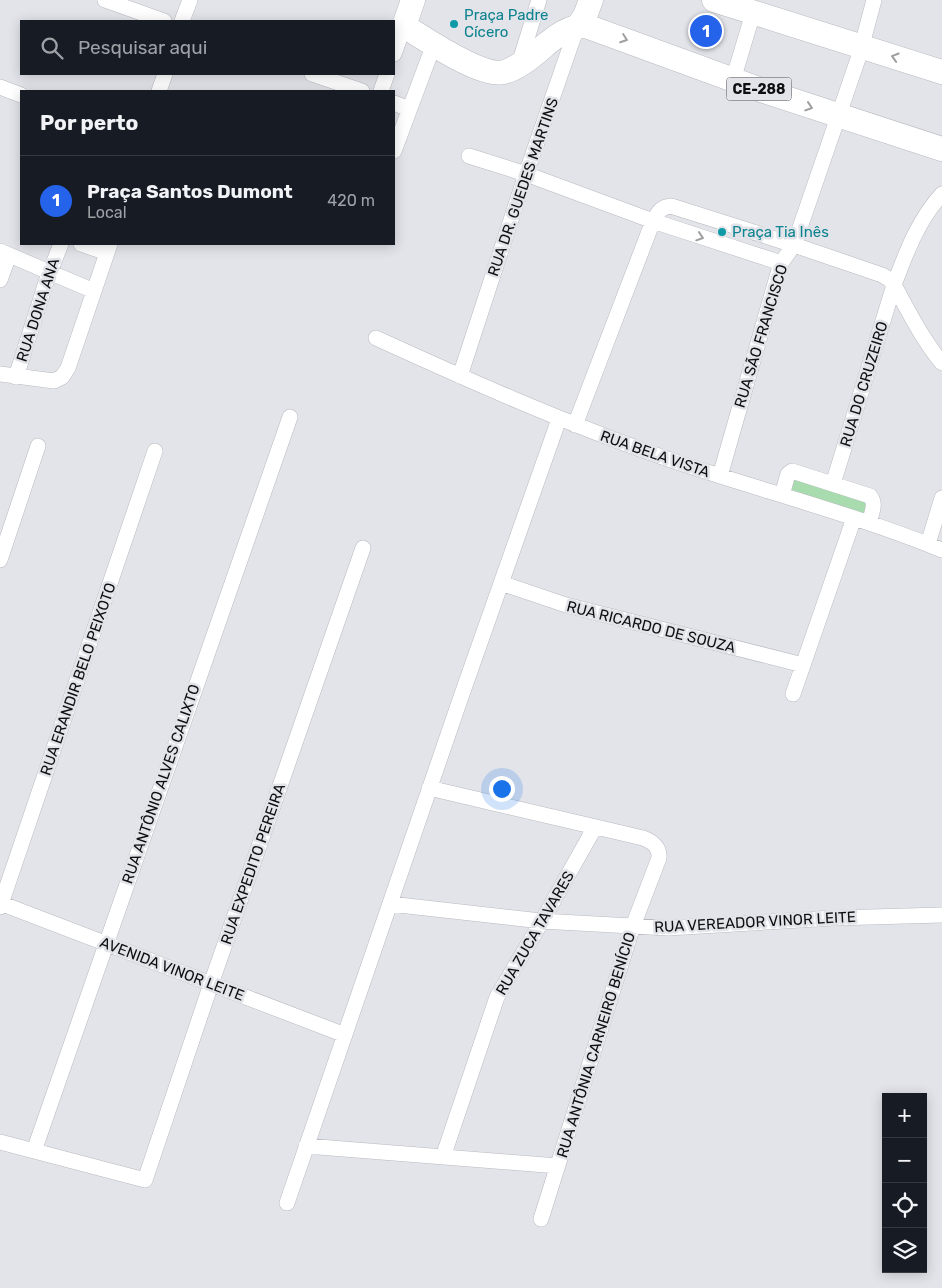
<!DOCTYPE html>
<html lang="pt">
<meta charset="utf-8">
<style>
:root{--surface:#171b24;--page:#20242c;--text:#f1f3f6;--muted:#9ea1a6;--line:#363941;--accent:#2563eb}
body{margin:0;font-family:Rubik,sans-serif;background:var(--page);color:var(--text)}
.controls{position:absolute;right:15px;bottom:15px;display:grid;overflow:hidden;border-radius:0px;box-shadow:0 2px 12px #0003}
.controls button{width:45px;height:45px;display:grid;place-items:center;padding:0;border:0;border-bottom:1px solid var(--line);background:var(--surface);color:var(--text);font:25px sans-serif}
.you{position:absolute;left:501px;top:788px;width:18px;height:18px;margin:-12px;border:4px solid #fff;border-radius:50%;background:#1a73e8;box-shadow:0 0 0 8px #1a73e833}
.badge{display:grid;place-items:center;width:32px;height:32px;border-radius:50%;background:var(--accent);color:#fff;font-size:16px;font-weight:700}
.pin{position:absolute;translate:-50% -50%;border:2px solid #fff;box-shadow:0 1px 5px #0006}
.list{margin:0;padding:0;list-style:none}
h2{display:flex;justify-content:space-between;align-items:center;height:65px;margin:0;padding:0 20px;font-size:21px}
h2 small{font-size:16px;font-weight:400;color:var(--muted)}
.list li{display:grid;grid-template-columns:32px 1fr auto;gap:15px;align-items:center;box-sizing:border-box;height:90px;padding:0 20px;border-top:1px solid var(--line)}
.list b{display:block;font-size:19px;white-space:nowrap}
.list p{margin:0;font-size:16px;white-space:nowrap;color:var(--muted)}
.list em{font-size:16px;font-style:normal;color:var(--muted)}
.icon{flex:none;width:28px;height:28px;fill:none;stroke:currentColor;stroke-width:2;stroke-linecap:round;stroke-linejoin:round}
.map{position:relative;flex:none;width:942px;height:1288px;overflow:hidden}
.search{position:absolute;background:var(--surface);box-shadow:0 2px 12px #0003;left:20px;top:20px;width:375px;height:55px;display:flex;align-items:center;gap:12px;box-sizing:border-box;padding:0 18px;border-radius:0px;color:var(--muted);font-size:19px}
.panel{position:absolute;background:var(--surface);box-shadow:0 2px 12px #0003;left:20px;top:90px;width:375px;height:155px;border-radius:0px}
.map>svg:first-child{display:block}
</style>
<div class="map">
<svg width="942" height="1288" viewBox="0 0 942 1288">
<rect width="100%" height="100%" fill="#e3e4ea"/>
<!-- green -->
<path fill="#a8dbad" d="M793 477 867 500 866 516 788 494Z"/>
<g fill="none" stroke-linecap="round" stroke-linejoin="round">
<!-- minor casing -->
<g stroke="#b8babf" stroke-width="16">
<path id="minor" d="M105 0 164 21
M182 21 190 0
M394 54 404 26
M519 64 539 0
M312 74 362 91
M733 80 753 13
M0 87 21 95
M159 91 165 74
M381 91 387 74
M394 103 409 109
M394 151 434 44
M469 156 526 174 653 221 781 263
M81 244 107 253
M0 251 94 291
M0 280 9 255
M376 338C470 381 565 423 662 457 755 489 851 513 942 550
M0 374 54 381 62 377 68 368 110 244
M460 376 526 174 577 27
M16 377 47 279 61 244
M575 425 653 221C658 213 660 207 671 206L794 245 882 275 889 279 894 285C909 312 922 339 942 363
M720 476 781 263 794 245 859 56 874 0
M833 484 894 285C906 253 918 220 942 194
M782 495 788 474 792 471 870 496C877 504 871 514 869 523
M928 544 942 498
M0 560 38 446
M501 583 566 605 803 665
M793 694 854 518
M429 788 643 838C653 842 660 847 659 858L633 926 541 1219
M0 903 345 1035
M390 904 541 921 668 928 834 918 942 915
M0 907 155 451
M0 1142 145 1180 211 984 363 548
M306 1146 558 1166
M34 1151 290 417
M443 1157 497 997 542 921 595 827
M287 1203 462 694 559 419"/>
</g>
<!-- primary casing -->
<g stroke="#b8babf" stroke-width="25">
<path id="primary" d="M413 0 404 26C424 38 481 78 504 72 516 69 533 56 543 47 556 36 569 26 586 26L761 90 942 149
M714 0 942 72
M577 27 585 16 591 0"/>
</g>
<!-- minor -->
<use href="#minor" stroke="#fff" stroke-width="15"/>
<!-- primary -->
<use href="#primary" stroke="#fff" stroke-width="24"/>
</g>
<!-- one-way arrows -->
<defs><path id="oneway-chevron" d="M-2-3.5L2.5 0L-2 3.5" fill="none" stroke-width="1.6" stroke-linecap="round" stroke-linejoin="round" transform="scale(1.25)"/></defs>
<g stroke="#9f9fa0">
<use href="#oneway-chevron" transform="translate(624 39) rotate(20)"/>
<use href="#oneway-chevron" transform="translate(895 57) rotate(-163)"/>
<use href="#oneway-chevron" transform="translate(809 107) rotate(18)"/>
<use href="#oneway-chevron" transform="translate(700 237) rotate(18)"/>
</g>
<!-- markers -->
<g fill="#0f9aa8" stroke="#e3e4ea" stroke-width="2">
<circle cx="454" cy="24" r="5"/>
<circle cx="722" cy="232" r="5"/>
</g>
<g text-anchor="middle" stroke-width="5" stroke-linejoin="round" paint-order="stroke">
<!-- shield labels -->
<rect fill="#e3e4ea" stroke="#4f4f52" stroke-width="1" x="726.5" y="77.5" width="65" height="23" rx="4"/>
<g font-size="14" font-weight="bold" fill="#0f0f11">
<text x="759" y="94">CE-288</text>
</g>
<!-- culture labels -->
<g font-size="15" fill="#0d838f" stroke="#e3e4ea" text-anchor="start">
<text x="464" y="20">Praça Padre<tspan x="464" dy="17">Cícero</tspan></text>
<text x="732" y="237">Praça Tia Inês</text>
</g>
<!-- street labels -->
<g font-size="15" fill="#0f0f11" stroke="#e3e4ea">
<text transform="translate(523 187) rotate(-71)" y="5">RUA DR. GUEDES MARTINS</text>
<text transform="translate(38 310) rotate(-72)" y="5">RUA DONA ANA</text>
<text transform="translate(761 336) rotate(-73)" y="5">RUA SÃO FRANCISCO</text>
<text transform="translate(864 384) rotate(-73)" y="5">RUA DO CRUZEIRO</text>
<text transform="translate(655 454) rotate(19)" y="5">RUA BELA VISTA</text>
<text transform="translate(651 627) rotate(14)" y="5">RUA RICARDO DE SOUZA</text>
<text transform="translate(78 679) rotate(-71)" y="5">RUA ERANDIR BELO PEIXOTO</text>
<text transform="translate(161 784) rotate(-71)" y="5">RUA ANTÔNIO ALVES CALIXTO</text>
<text transform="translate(253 864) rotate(-71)" y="5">RUA EXPEDITO PEREIRA</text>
<text transform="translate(755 922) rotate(-3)" y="5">RUA VEREADOR VINOR LEITE</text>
<text transform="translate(535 933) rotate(-60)" y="5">RUA ZUCA TAVARES</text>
<text transform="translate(172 969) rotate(21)" y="5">AVENIDA VINOR LEITE</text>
<text transform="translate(596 1045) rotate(-73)" y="5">RUA ANTÔNIA CARNEIRO BENÍCIO</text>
</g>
</g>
</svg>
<div class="controls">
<button>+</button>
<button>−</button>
<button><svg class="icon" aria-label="locate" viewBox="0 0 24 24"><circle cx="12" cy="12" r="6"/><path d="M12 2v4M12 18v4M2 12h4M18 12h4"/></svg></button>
<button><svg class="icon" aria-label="layers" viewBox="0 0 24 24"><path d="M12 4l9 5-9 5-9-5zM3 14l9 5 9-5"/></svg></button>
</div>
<div class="you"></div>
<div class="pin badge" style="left:706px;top:31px">1</div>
<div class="search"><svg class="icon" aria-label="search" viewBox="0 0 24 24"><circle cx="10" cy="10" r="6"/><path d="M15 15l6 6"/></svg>Pesquisar aqui</div>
<section class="panel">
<h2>Por perto<small></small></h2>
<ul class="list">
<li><span class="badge">1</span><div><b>Praça Santos Dumont</b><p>Local</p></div><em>420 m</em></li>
</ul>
</section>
</div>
